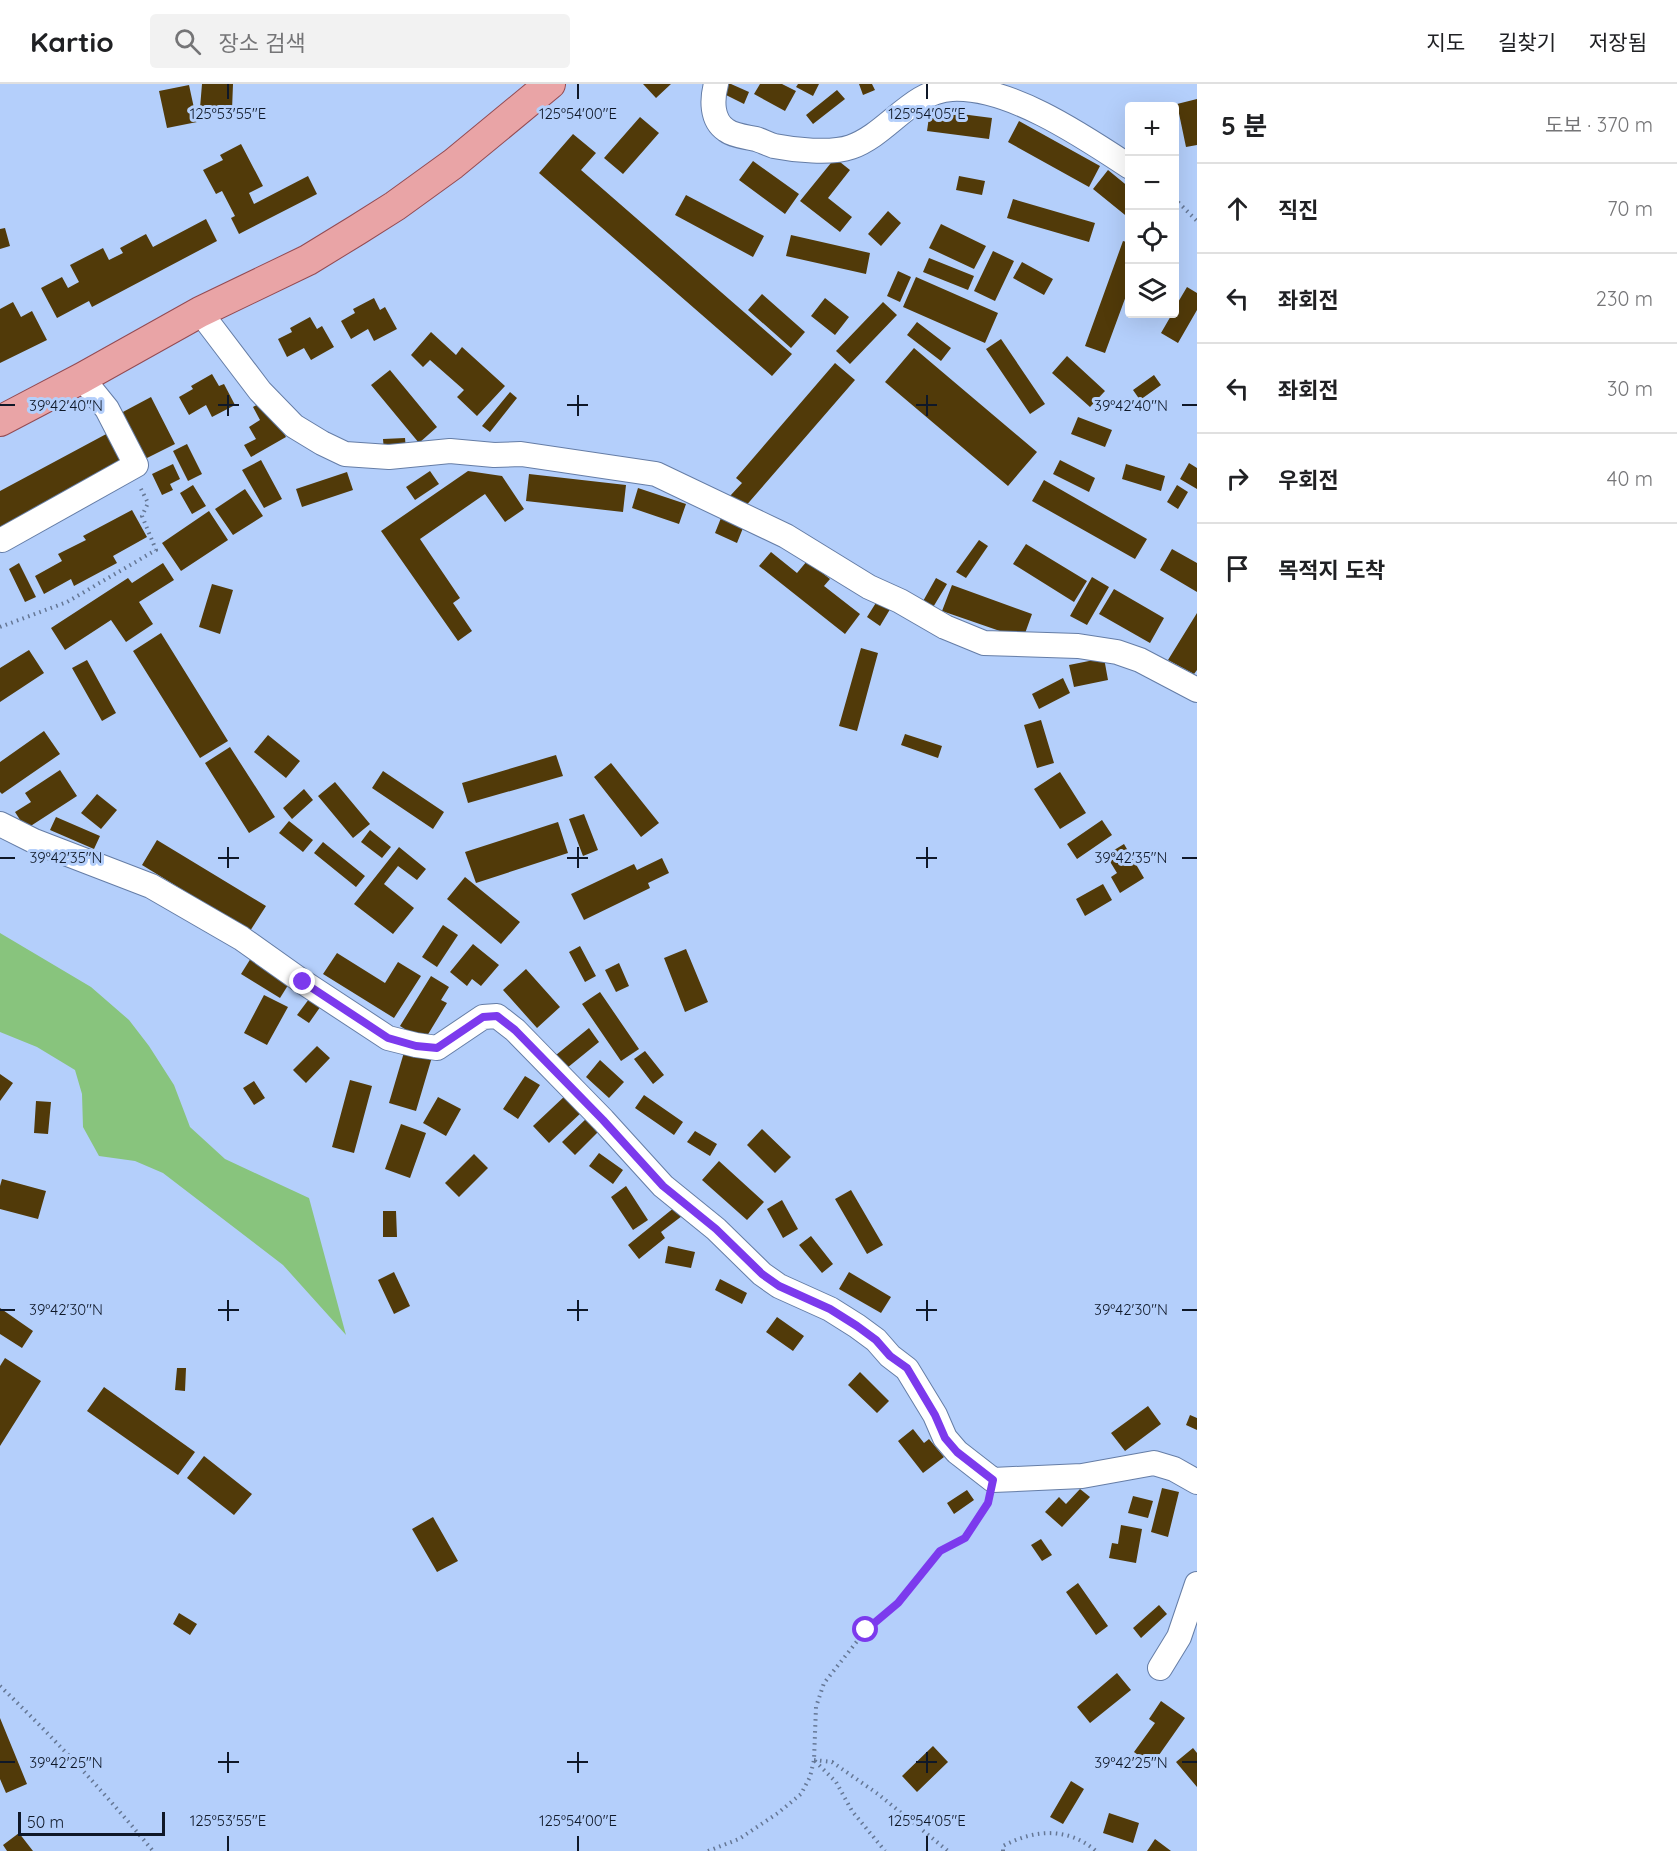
<!DOCTYPE html>
<html lang="ko">
<meta charset="utf-8">
<style>
:root{--surface:#fff;--page:#f2f2f2;--text:#202124;--muted:#757577;--line:#e0e0e0}
body{margin:0;font-family:Quicksand,"Noto Sans KR",sans-serif;background:var(--page);color:var(--text)}
.controls{position:absolute;right:18px;top:18px;display:grid;overflow:hidden;border-radius:6px;box-shadow:0 6px 24px #0002}
.controls button{width:54px;height:54px;display:grid;place-items:center;padding:0;border:0;border-bottom:2px solid var(--line);background:var(--surface);color:var(--text);font:30px sans-serif}
.scale{position:absolute;left:18px;bottom:15px;width:147px;box-sizing:border-box;padding-left:6px;border:3px solid #0f1828;border-top:0;font-size:16px;line-height:21px;white-space:nowrap;color:#0f1828;-webkit-text-stroke:4px #b4cffb;paint-order:stroke}
.stop{position:absolute;width:18px;height:18px;margin:-14px;border:4px solid #7c3aed;border-radius:50%;background:#fff}
.stop.end{background:#7c3aed;border-color:#fff;box-shadow:0 2px 6px #0008}
.list{margin:0;padding:0;list-style:none}
h2{display:flex;justify-content:space-between;align-items:center;height:78px;margin:0;padding:0 24px;font-size:26px}
h2 small{font-size:20px;font-weight:400;color:var(--muted)}
.list li{display:grid;grid-template-columns:39px 1fr auto;gap:18px;align-items:center;box-sizing:border-box;height:90px;padding:0 24px;border-top:2px solid var(--line)}
.list b{display:block;font-size:22px;white-space:nowrap}
.list em{font-size:20px;font-style:normal;color:var(--muted)}
.icon{flex:none;width:33px;height:33px;fill:none;stroke:currentColor;stroke-width:2;stroke-linecap:round;stroke-linejoin:round}
.map{position:relative;flex:none;width:1197px;height:1767px;overflow:hidden}
header{display:flex;align-items:center;gap:36px;box-sizing:border-box;height:84px;padding:0 30px;background:var(--surface);border-bottom:2px solid var(--line)}
header strong{font-size:28px}
nav{display:flex;gap:33px;margin-inline-start:auto;font-size:21px}
.search{width:420px;height:54px;background:var(--page);display:flex;align-items:center;gap:15px;box-sizing:border-box;padding:0 21px;border-radius:6px;color:var(--muted);font-size:22px}
main{display:flex}
aside{flex:1;background:var(--surface)}
.map>svg:first-child{display:block}
</style>
<header>
<strong>Kartio</strong>
<div class="search"><svg class="icon" aria-label="search" viewBox="0 0 24 24"><circle cx="10" cy="10" r="6"/><path d="M15 15l6 6"/></svg>장소 검색</div>
<nav><a>지도</a><a>길찾기</a><a>저장됨</a></nav>
</header>
<main>
<div class="map">
<svg width="1197" height="1767" viewBox="0 0 1197 1767">
<rect width="100%" height="100%" fill="#b4cffb"/>
<!-- green -->
<path fill="#88c47d" d="M0 849 91 903 129 936 149 962 174 1001 190 1043 225 1075 309 1114 346 1251 283 1181 163 1089 135 1077 99 1072 83 1043 82 1010 75 986 37 963 0 948Z"/>
<!-- building -->
<path fill="#513a09" d="M202 0H233L232 26 200 24Z
M643 0H671L656 14Z
M727 0H731L749 8 744 20 722 9Z
M760 0H782L796 7 785 27 754 10Z
M798 0H819L813 12 796 3Z
M859 0H872L875 6 863 11Z
M189 1 197 38 167 44 159 7Z
M837 6 845 15 813 40 806 31Z
M1197 15V61L1186 63 1177 20Z
M930 26 992 34 989 55 927 47Z
M640 33 659 49 623 90 604 74Z
M1019 37 1100 82 1089 103 1008 58Z
M573 50 596 69 581 86 792 270 772 292 539 89Z
M241 60 263 102 249 109 254 120 308 92 317 110 239 150 231 134 235 132 222 107 216 110 203 86 223 76 220 71Z
M835 74 850 86 828 114 852 133 840 148 800 117Z
M753 77 799 110 785 130 739 96Z
M1108 86 1130 104V135L1093 105Z
M959 92 985 97 982 111 956 106Z
M686 111 764 152 753 173 675 131Z
M1013 115 1095 139 1089 158 1007 134Z
M888 127 901 139 881 162 868 150Z
M206 135 217 157 92 223 89 217 57 234 41 204 62 193 68 204 79 198 70 181 103 164 109 176 123 169 120 164 146 150 153 163Z
M941 140 986 162 974 185 929 164Z
M5 144 10 162 0 165V145Z
M791 151 870 169 866 190 786 172Z
M1123 157 1130 159V201L1105 269 1085 262Z
M993 167 1014 177 995 217 974 207Z
M929 174 974 192 968 206 923 188Z
M1022 178 1053 195 1044 211 1013 194Z
M898 187 911 193 900 218 887 212Z
M916 193 998 229 985 259 903 223Z
M1187 203 1197 209V226L1178 259 1161 249 1172 230H1174V225Z
M762 210 805 248 791 264 748 226Z
M374 214 380 226 385 223 397 245 374 257 368 245 351 255 341 237 355 229 353 225Z
M825 214 849 233 835 251 811 232Z
M13 218 21 233 32 227 47 256 0 279V225Z
M883 218 897 231 850 280 836 267Z
M310 233 317 245 322 242 334 263 311 276 304 264 287 273 278 255 292 248 290 244Z
M917 238 951 264 941 277 907 251Z
M431 248 456 271 462 263 505 302 477 332 457 313 464 306 430 276 423 283 411 271Z
M1001 255 1045 320 1030 330 986 265Z
M914 264 1037 368 1008 402 885 298Z
M1067 272 1105 307 1090 323 1052 289Z
M835 279 855 296 744 424 730 412 742 399 736 394Z
M390 286 437 343 419 359 371 301Z
M212 290 219 302 224 300 235 321 212 333 206 321 189 331 179 313 193 305 191 302Z
M1154 291 1161 301 1140 316 1133 306Z
M510 308 517 314 490 348 482 342Z
M151 313 175 360 145 375 121 329Z
M265 316 286 353 251 373 244 361 256 355 249 343 260 336 253 323Z
M1078 333 1112 346 1105 363 1071 350Z
M110 348 127 378 0 445V407Z
M405 354 406 366 384 367 383 355Z
M187 360 202 390 188 397 173 367Z
M261 376 282 415 264 424 242 386Z
M1060 376 1095 394 1089 408 1053 390Z
M1189 379 1197 384V405L1180 395Z
M173 380 180 395 170 400 173 406 162 411 152 390Z
M1126 380 1165 392 1161 407 1122 395Z
M430 387 439 400 415 416 406 403Z
M468 387 502 392 524 425 505 438 485 410 420 455 460 514 453 519 472 547 458 557 381 447Z
M347 388 353 406 302 423 296 405Z
M529 390 626 401 623 428 526 417Z
M1044 396 1147 455 1135 475 1032 417Z
M193 401 206 422 192 430 180 409Z
M1177 401 1188 408 1178 425 1167 418Z
M638 404 686 420 679 440 632 424Z
M245 405 263 432 233 451 215 425Z
M132 426 147 453 113 472 117 479 74 502 71 495 44 510 35 492 62 477 58 470 86 456 83 452Z
M209 427 228 456 181 487 162 459Z
M721 434 743 444 737 459 715 449Z
M979 456 988 462 966 494 956 488Z
M1026 460 1087 497 1074 518 1013 480Z
M1172 465 1197 479V508L1160 486Z
M771 468 797 489 807 477 830 495 824 502 860 530 845 550 759 482Z
M19 479 36 513 25 518 9 485Z
M163 479 174 496 139 518 153 540 126 558 111 536 65 566 51 544 128 494 132 499Z
M1092 493 1109 503 1087 541 1070 532Z
M936 494 947 500 932 525 922 519Z
M212 500 233 506 220 550 199 543Z
M952 501 1032 530 1023 555 942 527Z
M1114 505 1164 534 1150 559 1099 530Z
M879 514 892 522 880 542 867 533Z
M1197 529V586L1194 590 1168 576Z
M161 549 228 657 200 674 133 567Z
M861 564 878 569 857 647 839 642Z
M29 566 44 589 0 618V584Z
M1104 574 1108 596 1074 603 1069 581Z
M87 576 116 629 102 637 72 584Z
M1063 594 1070 609 1039 625 1032 610Z
M1041 636 1054 679 1037 684 1024 641Z
M44 647 60 670 2 710 0 708V678Z
M905 650 942 662 938 674 901 661Z
M268 651 300 677 286 694 254 668Z
M230 663 275 733 249 749 205 679Z
M556 671 563 692 468 719 462 699Z
M611 679 659 739 641 753 594 693Z
M60 686 77 712 26 745 15 728 31 718 25 709Z
M383 687 444 728 433 745 372 704Z
M1060 688 1086 729 1060 745 1034 705Z
M335 698 370 740 353 754 318 712Z
M304 705 313 716 292 735 283 724Z
M97 710 117 726 101 745 81 729Z
M584 730 598 766 583 772 569 735Z
M56 733 100 752 94 765 50 746Z
M1102 736 1112 751 1077 775 1067 760Z
M289 737 313 756 303 768 279 749Z
M558 738 568 769 476 799 465 768Z
M370 746 391 763 382 774 361 758Z
M157 756 266 822 250 847 142 781Z
M323 758 365 792 356 803 314 769Z
M1124 760 1144 794 1120 809 1111 793 1117 789 1106 771Z
M399 763 426 785 417 796 398 782 384 800 414 824 393 850 354 820Z
M662 774 669 789 648 799 650 804 584 836 571 810 634 780 637 786Z
M465 793 520 838 501 860 447 815Z
M1103 800 1112 816 1085 832 1076 815Z
M443 841 458 851 437 883 422 873Z
M473 860 499 881 481 902 472 895 467 902 450 888Z
M580 862 596 892 585 898 569 868Z
M686 865 708 918 685 928 664 874Z
M337 869 385 899 398 878 421 892 394 934 323 890Z
M251 874 290 898 280 914 241 890Z
M619 879 629 902 616 908 605 886Z
M526 885 560 923 537 944 503 906Z
M431 892 449 903 441 916 447 919 424 957 400 942Z
M600 908 639 965 621 977 582 920Z
M264 911 288 923 267 961 244 949Z
M312 911 323 919 309 939 297 931Z
M589 944 599 958 567 984 556 971Z
M317 962 330 974 306 999 293 986Z
M405 965 432 973 416 1027 389 1019Z
M645 967 664 991 653 1000 634 975Z
M600 976 624 998 609 1014 586 993Z
M0 990 13 999 0 1017Z
M525 992 540 1001 518 1035 503 1025Z
M350 996 372 1002 354 1069 332 1063Z
M254 997 265 1014 254 1021 243 1004Z
M567 1010 583 1027 549 1059 533 1042Z
M644 1011 683 1038 674 1051 635 1024Z
M438 1013 461 1025 446 1052 423 1039Z
M36 1017 51 1018 48 1050 34 1049Z
M588 1033 600 1046 575 1071 562 1058Z
M401 1040 426 1049 410 1094 385 1085Z
M762 1045 791 1073 775 1089 747 1061Z
M695 1047 717 1060 710 1072 687 1058Z
M599 1069 623 1086 613 1100 589 1082Z
M474 1070 488 1084 459 1113 445 1099Z
M719 1077 764 1118 747 1136 702 1096Z
M2 1095 46 1107 38 1135 0 1125V1102Z
M626 1102 648 1136 633 1146 611 1113Z
M851 1106 883 1161 867 1170 835 1115Z
M782 1116 798 1145 783 1154 767 1125Z
M675 1123 682 1132 661 1148 665 1154 639 1175 628 1161Z
M383 1127H396L397 1153H383Z
M811 1152 833 1180 822 1189 799 1161Z
M668 1162 695 1168 691 1184 665 1179Z
M394 1188 410 1222 394 1230 378 1196Z
M849 1188 891 1213 881 1229 839 1205Z
M720 1195 747 1209 742 1220 715 1206Z
M0 1224 33 1247 22 1264 0 1250Z
M777 1233 804 1252 793 1267 766 1248Z
M5 1274 41 1297 0 1362V1282Z
M177 1284H186L185 1307 175 1306Z
M860 1288 889 1317 877 1329 848 1301Z
M104 1303 195 1368 178 1391 87 1327Z
M1148 1322 1161 1340 1125 1367 1111 1349Z
M1190 1331 1197 1334V1346L1186 1341Z
M913 1345 924 1359 929 1355 944 1373 923 1389 898 1357Z
M204 1372 252 1410 234 1431 187 1394Z
M1162 1404 1179 1408 1168 1453 1151 1448Z
M1080 1405 1090 1413 1062 1443 1045 1428 1059 1413 1066 1420Z
M967 1406 974 1416 954 1430 947 1419Z
M1133 1412 1153 1417 1148 1434 1128 1429Z
M433 1433 458 1477 437 1488 412 1445Z
M1121 1441 1142 1445 1136 1479 1109 1474 1112 1459 1118 1460Z
M1041 1455 1052 1471 1042 1477 1031 1461Z
M1078 1499 1108 1542 1096 1551 1066 1508Z
M1159 1521 1167 1530 1141 1554 1133 1544Z
M179 1529 197 1540 190 1551 173 1540Z
M1117 1589 1131 1606 1090 1639 1077 1623Z
M1161 1617 1185 1634 1152 1681 1134 1668 1155 1639 1149 1635Z
M0 1634 27 1700 6 1709 0 1695Z
M933 1662 948 1678 917 1708 902 1692Z
M1193 1664 1197 1669V1703L1176 1678Z
M1071 1697 1084 1705 1063 1740 1050 1733Z
M1109 1729 1139 1739 1133 1759 1103 1749Z
M19 1749 33 1767H7L3 1761Z
M1155 1755 1171 1767H1147Z"/>
<g fill="none" stroke-linecap="round" stroke-linejoin="round">
<!-- minor casing -->
<g stroke="#657da6" stroke-width="26">
<path id="minor" d="M716 0C712 15 711 36 726 46 734 52 747 53 756 55 762 57 768 60 774 62 794 66 831 70 851 63 888 50 911 7 952 5 1009 2 1083 52 1130 83
M200 228 260 307 294 342 322 359 345 370 389 373 450 367 494 371 521 370 656 390 786 452 869 503 900 517 945 543 984 559 1078 562 1117 568 1140 576 1197 606
M2 456 136 381 107 325 82 294
M0 740 34 757 151 802 241 854 303 898 388 954 416 961 437 964 483 933 497 932 515 946 603 1036 663 1102 716 1145 762 1190 779 1202 830 1225 857 1242 876 1256 890 1272 907 1285 935 1331 945 1354 957 1368 993 1396 1082 1392 1154 1379 1174 1385 1197 1398
M1160 1584 1179 1553 1197 1500"/>
</g>
<!-- major casing -->
<g stroke="#934b53" stroke-width="32">
<path id="major" d="M0 337 82 294 200 228 308 176 357 146 395 122 453 80 550 0"/>
</g>
<!-- path -->
<path stroke="#657795" stroke-width="4" stroke-dasharray="1.5 4.5" stroke-linecap="butt" d="M1174 114 1197 137
M0 543 67 518 156 466 142 432 148 419 139 401
M0 1602C54 1654 105 1709 153 1767
M814 1676 832 1678 878 1710 948 1767
M815 1677 836 1698 852 1727 885 1767
M708 1767 739 1755 778 1729 801 1710 810 1693 814 1676 816 1623 824 1599 866 1546 898 1519 941 1467 965 1454 976 1439 989 1414
M1003 1767V1762C1035 1745 1068 1743 1096 1767"/>
<!-- minor -->
<use href="#minor" stroke="#fff" stroke-width="24"/>
<!-- major -->
<use href="#major" stroke="#e9a4a6" stroke-width="30"/>
</g>
<g fill="none" stroke-linecap="round" stroke-linejoin="round">
<!-- route -->
<path stroke="#7c3aed" stroke-width="8" d="M303 898 388 954 416 962 437 964 483 933 497 932 515 946 603 1036 663 1102 716 1145 762 1190 779 1202 830 1225 857 1242 876 1256 890 1272 907 1284 935 1331 945 1354 957 1368 993 1396 988 1419 965 1454 940 1467 898 1519 866 1546"/>
</g>
<!-- ticks -->
<path fill="none" stroke="#0f1828" stroke-width="2" d="M228 0V15M578 0V15M927 0V15M228 311V332M578 311V332M927 311V332M0 321H15M218 321H239M567 321H588M916 321H937M1182 321H1197M228 763V784M578 763V784M927 763V784M0 774H15M218 774H239M567 774H588M916 774H937M1182 774H1197M228 1216V1237M578 1216V1237M927 1216V1237M0 1226H15M218 1226H239M567 1226H588M916 1226H937M1182 1226H1197M228 1668V1689M578 1668V1689M927 1668V1689M0 1678H15M218 1678H239M567 1678H588M916 1678H937M1182 1678H1197M228 1752V1767M578 1752V1767M927 1752V1767"/>
<g font-size="15" text-anchor="middle" fill="#0f1828" stroke="#b4cffb" stroke-width="6" stroke-linejoin="round" paint-order="stroke">
<text x="228" y="35">125°53'55"E</text>
<text x="578" y="35">125°54'00"E</text>
<text x="927" y="35">125°54'05"E</text>
<text x="66" y="327">39°42'40"N</text>
<text x="1131" y="327">39°42'40"N</text>
<text x="66" y="779">39°42'35"N</text>
<text x="1131" y="779">39°42'35"N</text>
<text x="66" y="1231">39°42'30"N</text>
<text x="1131" y="1231">39°42'30"N</text>
<text x="66" y="1684">39°42'25"N</text>
<text x="1131" y="1684">39°42'25"N</text>
<text x="228" y="1742">125°53'55"E</text>
<text x="578" y="1742">125°54'00"E</text>
<text x="927" y="1742">125°54'05"E</text>
</g>
</svg>
<div class="controls">
<button>+</button>
<button>−</button>
<button><svg class="icon" aria-label="locate" viewBox="0 0 24 24"><circle cx="12" cy="12" r="6"/><path d="M12 2v4M12 18v4M2 12h4M18 12h4"/></svg></button>
<button><svg class="icon" aria-label="layers" viewBox="0 0 24 24"><path d="M12 4l9 5-9 5-9-5zM3 14l9 5 9-5"/></svg></button>
</div>
<div class="scale">50 m</div>
<div class="stop" style="left:866px;top:1546px"></div>
<div class="stop end" style="left:303px;top:898px"></div>
</div>
<aside>
<h2>5 분<small>도보 · 370 m</small></h2>
<ul class="list">
<li><svg class="icon" aria-label="ahead" viewBox="0 0 24 24"><path d="M12 20V5M6 11l6-6 6 6"/></svg><div><b>직진</b></div><em>70 m</em></li>
<li><svg class="icon" aria-label="left" viewBox="0 0 24 24"><path d="M17 20v-9H6M10 6l-5 5 5 5"/></svg><div><b>좌회전</b></div><em>230 m</em></li>
<li><svg class="icon" aria-label="left" viewBox="0 0 24 24"><path d="M17 20v-9H6M10 6l-5 5 5 5"/></svg><div><b>좌회전</b></div><em>30 m</em></li>
<li><svg class="icon" aria-label="right" viewBox="0 0 24 24"><path d="M7 20v-9h11M14 6l5 5-5 5"/></svg><div><b>우회전</b></div><em>40 m</em></li>
<li><svg class="icon" aria-label="arrive" viewBox="0 0 24 24"><path d="M6 21V4h12l-3 4 3 4H6"/></svg><div><b>목적지 도착</b></div></li>
</ul>
</aside>
</main>
